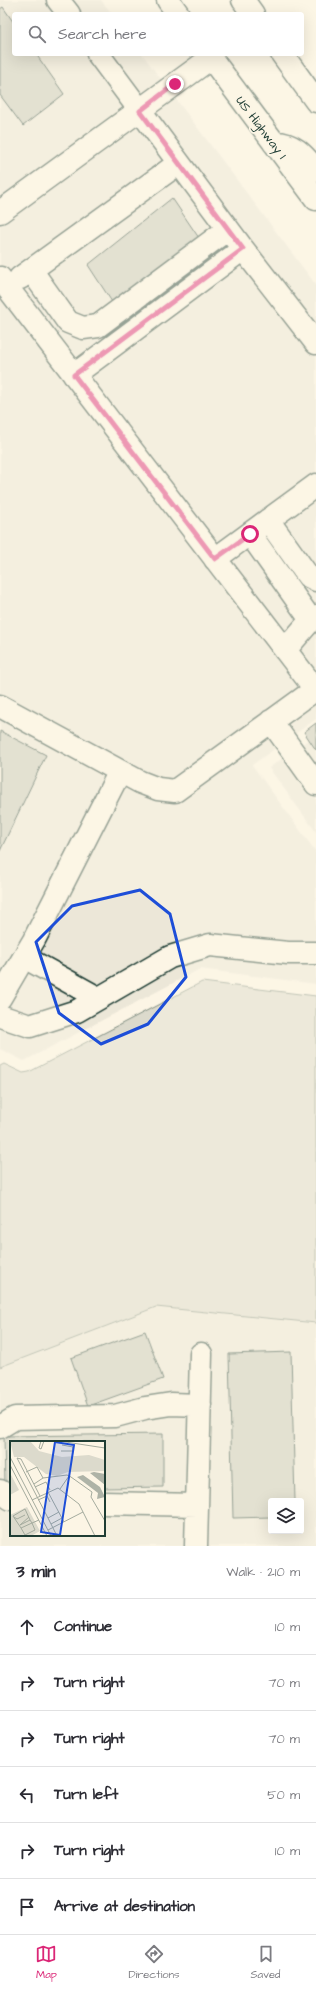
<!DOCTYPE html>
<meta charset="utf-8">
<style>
:root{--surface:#fff;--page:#f7f7f7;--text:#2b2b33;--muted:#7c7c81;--line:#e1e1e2;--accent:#db2777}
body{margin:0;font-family:"Architects Daughter",sans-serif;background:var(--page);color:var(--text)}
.controls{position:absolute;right:12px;bottom:12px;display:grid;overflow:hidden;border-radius:4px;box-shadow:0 4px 16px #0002}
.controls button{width:36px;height:36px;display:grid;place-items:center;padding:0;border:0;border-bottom:1px solid var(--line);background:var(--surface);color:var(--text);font:20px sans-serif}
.stop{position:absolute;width:12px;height:12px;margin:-9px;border:3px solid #db2777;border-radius:50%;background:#fff}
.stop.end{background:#db2777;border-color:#fff;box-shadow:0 1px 4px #0008}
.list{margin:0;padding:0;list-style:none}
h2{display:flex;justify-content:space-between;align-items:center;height:52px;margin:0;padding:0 16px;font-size:17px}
h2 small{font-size:13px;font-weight:400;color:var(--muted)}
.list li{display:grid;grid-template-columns:26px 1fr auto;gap:12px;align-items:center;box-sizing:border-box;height:56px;padding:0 16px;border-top:1px solid var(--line)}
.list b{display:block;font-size:15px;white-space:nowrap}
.list em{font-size:13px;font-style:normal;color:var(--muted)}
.icon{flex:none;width:22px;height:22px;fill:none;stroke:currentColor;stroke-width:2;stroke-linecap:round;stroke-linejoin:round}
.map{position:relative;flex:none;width:316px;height:1546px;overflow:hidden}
.search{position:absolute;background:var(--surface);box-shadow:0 4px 16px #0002;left:12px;right:12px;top:12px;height:44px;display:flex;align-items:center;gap:10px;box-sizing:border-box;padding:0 14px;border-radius:4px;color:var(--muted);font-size:15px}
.sheet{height:388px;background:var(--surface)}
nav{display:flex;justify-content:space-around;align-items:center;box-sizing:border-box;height:56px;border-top:1px solid var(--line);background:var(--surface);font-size:11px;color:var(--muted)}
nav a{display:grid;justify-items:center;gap:2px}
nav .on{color:var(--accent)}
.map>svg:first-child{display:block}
</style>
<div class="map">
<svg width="316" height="1546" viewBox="0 0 316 1546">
<rect width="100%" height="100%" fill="#fcf5e5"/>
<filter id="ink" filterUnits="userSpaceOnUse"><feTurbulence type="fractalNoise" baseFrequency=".025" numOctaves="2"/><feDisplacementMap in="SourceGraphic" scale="8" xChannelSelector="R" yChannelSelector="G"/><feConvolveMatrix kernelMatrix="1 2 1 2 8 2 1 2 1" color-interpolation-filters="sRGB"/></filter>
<g filter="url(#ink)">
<!-- built -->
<path fill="#ece7d8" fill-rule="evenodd" d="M0 0H101L112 14H14V54H142L316 285V719L252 765 316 852V984L200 969 24 1061 0 1049Z
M316 734V832L269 768Z
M156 1307 316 1323V1546H0V1367ZM11 1442H104V1535H11ZM271 1501H301V1531H271Z"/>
<!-- green -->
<path fill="#dcdacc" stroke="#7e8c80" d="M202 982 316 996V1323L156 1307 0 1367V1066L4 1064 23 1073 29 1072Z"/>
<!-- building -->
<path fill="#c5c7b9" stroke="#1f3d34" d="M3 7 14 23V54H36L64 94 23 126 0 95V9Z
M172 198 199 238 114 305 88 265Z
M316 723V750L304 732Z
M0 731 46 755 0 851Z
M145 1331 163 1379 88 1406 71 1358Z
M291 1352 295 1501H271V1517L233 1518 229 1354Z
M163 1434V1487L104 1488V1442H11V1489H5L4 1436Z"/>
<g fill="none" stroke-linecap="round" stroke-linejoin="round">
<!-- minor casing -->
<g stroke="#1f3d34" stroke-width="25">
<path id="minor" d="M58 0 69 14
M0 212 211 58
M243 249 316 343
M31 270 68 322 83 328 98 326 228 229
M0 278 315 689
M20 278 179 163
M74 375 243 249 98 54
M268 520 308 576 316 580
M250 534 311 620 316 616
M215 559 316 485
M285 650 311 620
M0 706 140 782 158 789 175 791 316 689
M271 721 316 784
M24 957 98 998
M0 998 34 940 120 771
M0 1016 30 1026 77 1011 170 957 210 945 288 953H316
M0 1427 15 1418 115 1416 145 1408 171 1404 200 1405
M0 1491 11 1499
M104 1503 197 1505
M196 1546 201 1354"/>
</g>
<!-- major casing -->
<g stroke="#1f3d34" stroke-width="25">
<path id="major" d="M168 0 178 14
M243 0 253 14
M208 54 316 199
M282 54 316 101
M274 143C294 142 305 157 316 170"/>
</g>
<!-- minor -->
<use href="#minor" stroke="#fcf5e5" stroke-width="22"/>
<!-- major -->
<use href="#major" stroke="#fcf5e5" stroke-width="22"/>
</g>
</g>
<g fill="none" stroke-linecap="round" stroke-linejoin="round" filter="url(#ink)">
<!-- route -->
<path stroke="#db2777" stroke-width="5" d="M175 84 140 111 243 249 74 375 215 559 250 534"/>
</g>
<!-- marked area -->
<path d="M0 0H316V1546H0ZM140 890 170 914 186 977 148 1024 101 1044 59 1013 36 942 72 906Z" fill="#fcf5e5" fill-opacity=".55" fill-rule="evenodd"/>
<path fill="none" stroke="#1d4ed8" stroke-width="3" stroke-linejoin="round" d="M140 890 170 914 186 977 148 1024 101 1044 59 1013 36 942 72 906Z"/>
<g text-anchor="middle" stroke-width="3.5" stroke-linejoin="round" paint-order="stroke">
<!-- street labels -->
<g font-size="13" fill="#1f3d34" stroke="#fcf5e5">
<text transform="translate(262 127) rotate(53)" y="5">US Highway 1</text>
</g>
</g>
<!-- overview -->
<g transform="translate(10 1441)">
<rect width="95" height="95" fill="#fcf5e5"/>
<path d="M0 0H20L29 10 52 16 79 14 95 19V30L58 31 47 35 36 33 14 16H4ZM0 32 9 49 0 54ZM17 66 30 90 21 95H0V74Z" fill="#dcdacc"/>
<path d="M84 31 95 33V44L80 32ZM73 34 90 46 95 56 87 58 88 52 67 36Z" fill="#aeb3a7"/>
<path fill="none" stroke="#a4ab9e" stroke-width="1" d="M31 0 29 7 31 8 34 0M49 0 95 7M51 10H63V6L52 4M0 16 41 95M7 17 38 77M7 17 11 18 30 55M0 24 37 95M16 31 27 26 33 37 24 43M33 37 57 34 61 36 82 51 81 56 95 80M25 46 36 41 40 49M50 48 59 35M38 51 54 81M22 59 48 47 69 63 85 95M28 59 37 55 40 61M4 76 7 78 15 74M19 76 10 84 20 79M41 83 52 77M11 87 3 75 15 68 20 79 22 82 25 89 15 94 11 87 22 82 29 79M38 89 73 71M47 95 38 77 49 71"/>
<path fill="#1d4ed8" fill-opacity="0.15" stroke="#1d4ed8" stroke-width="2" d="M45 1 64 4 50 94 31 91Z"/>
<rect width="95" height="95" fill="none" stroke="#1f3d34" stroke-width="2"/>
</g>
</svg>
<div class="controls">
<button><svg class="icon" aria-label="layers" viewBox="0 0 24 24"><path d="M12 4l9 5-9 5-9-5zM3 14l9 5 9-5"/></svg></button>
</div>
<div class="stop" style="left:250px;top:534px"></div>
<div class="stop end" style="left:175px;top:84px"></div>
<div class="search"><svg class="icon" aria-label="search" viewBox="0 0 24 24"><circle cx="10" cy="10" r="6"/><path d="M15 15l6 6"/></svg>Search here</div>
</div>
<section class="sheet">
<h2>3 min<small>Walk · 210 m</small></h2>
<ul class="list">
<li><svg class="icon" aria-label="ahead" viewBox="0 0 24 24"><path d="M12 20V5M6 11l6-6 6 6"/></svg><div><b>Continue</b></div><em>10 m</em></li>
<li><svg class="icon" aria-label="right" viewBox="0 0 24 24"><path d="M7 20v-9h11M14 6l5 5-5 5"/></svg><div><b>Turn right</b></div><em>70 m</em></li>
<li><svg class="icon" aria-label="right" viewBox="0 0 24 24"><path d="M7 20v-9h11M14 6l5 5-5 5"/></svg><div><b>Turn right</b></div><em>70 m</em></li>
<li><svg class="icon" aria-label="left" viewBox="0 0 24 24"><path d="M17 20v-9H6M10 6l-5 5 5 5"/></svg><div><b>Turn left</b></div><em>50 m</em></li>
<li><svg class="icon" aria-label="right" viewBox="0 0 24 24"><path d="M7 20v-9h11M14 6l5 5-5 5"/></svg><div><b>Turn right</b></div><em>10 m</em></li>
<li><svg class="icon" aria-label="arrive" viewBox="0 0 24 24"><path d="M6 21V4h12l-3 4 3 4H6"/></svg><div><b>Arrive at destination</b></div></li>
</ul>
</section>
<nav>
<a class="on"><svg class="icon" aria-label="map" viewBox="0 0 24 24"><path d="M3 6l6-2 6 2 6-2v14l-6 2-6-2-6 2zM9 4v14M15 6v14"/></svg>Map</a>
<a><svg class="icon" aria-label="directions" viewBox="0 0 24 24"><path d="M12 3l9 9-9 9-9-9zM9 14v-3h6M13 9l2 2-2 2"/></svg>Directions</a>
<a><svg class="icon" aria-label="saved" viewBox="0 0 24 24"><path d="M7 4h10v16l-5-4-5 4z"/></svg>Saved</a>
</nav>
